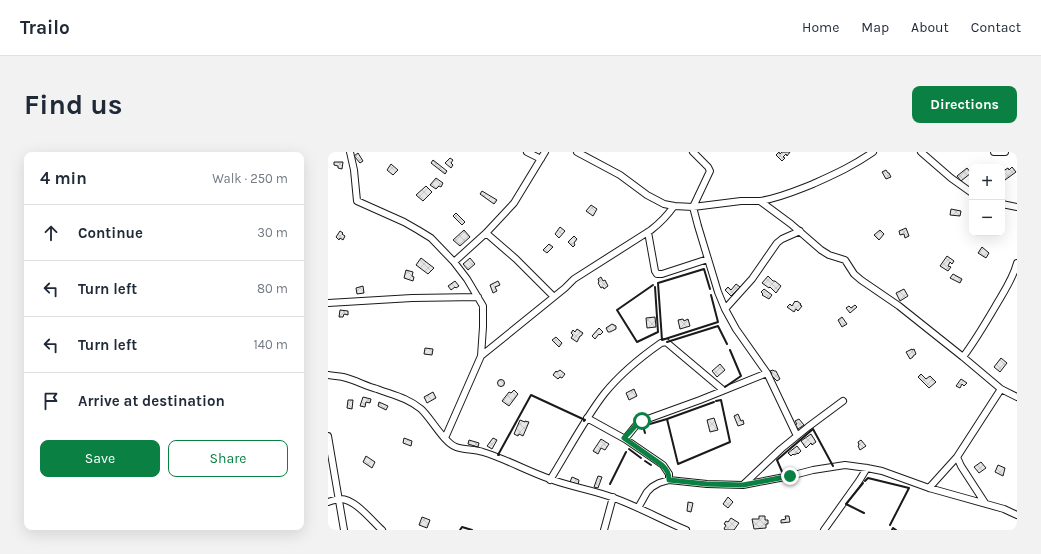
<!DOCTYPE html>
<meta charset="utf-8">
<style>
:root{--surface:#fff;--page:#f2f2f3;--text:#1f2937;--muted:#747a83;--line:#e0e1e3;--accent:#0b8043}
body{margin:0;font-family:Karla,sans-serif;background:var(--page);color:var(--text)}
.controls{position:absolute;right:12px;top:12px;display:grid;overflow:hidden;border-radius:8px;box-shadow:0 4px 16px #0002}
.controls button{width:36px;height:36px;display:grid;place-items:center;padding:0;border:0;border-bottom:1px solid var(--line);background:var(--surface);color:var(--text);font:20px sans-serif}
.stop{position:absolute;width:12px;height:12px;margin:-9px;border:3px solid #0b8043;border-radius:50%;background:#fff}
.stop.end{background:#0b8043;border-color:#fff;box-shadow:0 1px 4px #0008}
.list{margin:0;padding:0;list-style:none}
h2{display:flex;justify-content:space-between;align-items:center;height:52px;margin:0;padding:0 16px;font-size:17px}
h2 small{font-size:13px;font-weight:400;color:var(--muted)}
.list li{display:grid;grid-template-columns:26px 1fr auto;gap:12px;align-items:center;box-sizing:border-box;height:56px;padding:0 16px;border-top:1px solid var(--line)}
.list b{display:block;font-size:15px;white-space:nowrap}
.list em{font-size:13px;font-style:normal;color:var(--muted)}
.actions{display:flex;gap:8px;padding:12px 16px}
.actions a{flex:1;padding:9px 0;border:1px solid var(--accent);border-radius:8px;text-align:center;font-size:14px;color:var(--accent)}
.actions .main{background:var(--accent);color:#fff}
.icon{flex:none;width:22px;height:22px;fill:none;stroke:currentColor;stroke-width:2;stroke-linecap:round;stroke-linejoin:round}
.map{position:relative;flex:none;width:689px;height:378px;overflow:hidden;border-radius:8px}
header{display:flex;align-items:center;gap:24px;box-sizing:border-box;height:56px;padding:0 20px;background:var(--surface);border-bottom:1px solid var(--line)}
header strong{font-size:19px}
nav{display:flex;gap:22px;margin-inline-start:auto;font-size:14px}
.intro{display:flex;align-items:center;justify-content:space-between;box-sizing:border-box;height:96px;padding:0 24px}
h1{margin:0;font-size:28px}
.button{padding:10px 18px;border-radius:8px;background:var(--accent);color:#fff;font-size:14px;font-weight:700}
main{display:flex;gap:24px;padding:0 24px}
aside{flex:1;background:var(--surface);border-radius:8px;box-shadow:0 4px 16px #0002}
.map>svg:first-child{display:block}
</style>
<header>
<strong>Trailo</strong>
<nav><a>Home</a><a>Map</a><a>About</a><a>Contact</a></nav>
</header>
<div class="intro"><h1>Find us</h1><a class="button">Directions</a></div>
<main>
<aside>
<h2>4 min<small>Walk · 250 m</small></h2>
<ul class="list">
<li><svg class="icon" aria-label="ahead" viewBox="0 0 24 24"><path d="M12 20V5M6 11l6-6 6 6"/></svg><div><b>Continue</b></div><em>30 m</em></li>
<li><svg class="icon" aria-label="left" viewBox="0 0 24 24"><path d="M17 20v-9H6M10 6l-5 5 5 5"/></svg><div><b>Turn left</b></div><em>80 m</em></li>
<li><svg class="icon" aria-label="left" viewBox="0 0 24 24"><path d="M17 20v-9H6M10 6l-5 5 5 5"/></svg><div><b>Turn left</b></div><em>140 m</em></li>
<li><svg class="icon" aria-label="arrive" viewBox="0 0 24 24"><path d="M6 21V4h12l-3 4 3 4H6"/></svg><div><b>Arrive at destination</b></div></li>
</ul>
<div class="actions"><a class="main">Save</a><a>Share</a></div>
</aside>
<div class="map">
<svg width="689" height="378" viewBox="0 0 689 378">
<defs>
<pattern id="building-cross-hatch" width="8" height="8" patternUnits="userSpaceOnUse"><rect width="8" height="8" fill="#e6e6e6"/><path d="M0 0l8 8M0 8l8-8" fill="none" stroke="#c5c5c5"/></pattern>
</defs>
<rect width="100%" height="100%" fill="#fff"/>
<!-- building -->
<path fill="url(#building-cross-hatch)" stroke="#1a1a1a" d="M451 0 452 2 454 0H462L459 4 458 2 455 5 457 6 454 9 448 3Z
M30 1 35 9 32 11 26 4Z
M122 6 125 8 123 11 125 13 123 16 117 11Z
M105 8 119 19 117 22 103 11Z
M6 10H15L14 17 10 16V14L6 13Z
M63 12 70 18 65 23 59 18Z
M684 15 688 20 677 28 674 23 676 22 675 19 680 16 681 18Z
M639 16 643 21 633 29 629 24Z
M558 18 560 21H561L563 25 558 27 554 20Z
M108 26 115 31 113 35 111 34 108 37 102 33Z
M98 34 104 40 95 49 88 43Z
M154 39 169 48 166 52 152 42Z
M263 53 269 57 265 64 258 59Z
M623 57 633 59 632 64 622 63Z
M128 61 137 70 134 73 125 64Z
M232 75 237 79 231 86 227 82Z
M578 76 581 84 577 86 576 82 572 83 571 79Z
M136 78 142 85 132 94 125 88Z
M552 78 556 82 551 88 546 83Z
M12 79 15 81 14 82 17 84 15 88 12 86 11 88 8 85Z
M246 84 249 87 246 91 247 93 245 95 240 90Z
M221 92 225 95 219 101 215 98Z
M654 95 661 101 658 106 650 101Z
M619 104 626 109 624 112 622 110 620 114 623 115 620 119 612 114Z
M93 106 106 116 100 122 88 113Z
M142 106 147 112 140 118 135 112Z
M78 118 85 120 84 124 86 125 85 129 76 126Z
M625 122 634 127 632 131 622 126Z
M440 124 445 129H447L453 134 448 141 442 135 441 136 434 131Z
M273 125 275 129 277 128 280 134 276 137 275 135 273 136 270 131 271 130 270 127Z
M127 129 131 134 128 136 127 135 123 138 120 134Z
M170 129 172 133 167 135 169 139 165 141 162 133Z
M408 132 412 135 403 144 397 138 400 135 403 138Z
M35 134 36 141 29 142 28 136Z
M436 137 444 143 441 147 434 143 435 142 433 140Z
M576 137 580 144 572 149 568 141Z
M467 149 468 150 469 149 473 152 472 153 474 154 470 159 468 157 466 160 459 155 462 152 464 154Z
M527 153 529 155 522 161 518 156 521 154 523 156Z
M12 158 20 159V163L16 162 15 165H11Z
M327 165 328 175 319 176 318 166Z
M514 165 519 172 514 175 510 168Z
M355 167 356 169 360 167 362 174 352 177 350 168Z
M284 172 288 174V177L282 180H280L278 176Z
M271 176 275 180 272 183 271 182 267 187 264 184Z
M249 177 255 181 253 184H252L249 190 243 186 245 183 243 181 245 178 247 180Z
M228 185 234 191 231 195 224 188Z
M97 196 105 197 104 203 96 202Z
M584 197V198L586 197 588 202 585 204V205L582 207 578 200Z
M673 206 679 211 672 220 666 215Z
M392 212 397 218 389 225 384 219Z
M232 218 237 222 234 226 232 225 230 227 225 223 228 219 229 220Z
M445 218 446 219H448L452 227 449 229 443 223 444 222 442 219Z
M593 222 598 227 602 224 608 230 601 236 590 225Z
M633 227 639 231 636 234 634 232 632 236 628 234Z
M169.5 231a3.5 3.5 0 1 1 7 0a3.5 3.5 0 1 1-7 0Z
M306 237 309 244 301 248 298 241Z
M186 238 190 242 181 254 174 249 181 240 183 241Z
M105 240 108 246 99 251 96 245Z
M35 245 43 247 42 251 38 250 37 255 32 254Z
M20 248H25L24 257 19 256Z
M51 250 60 254 58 258 50 254Z
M410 262 413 269 415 268 416 272 410 274 406 264Z
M386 266 390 278 382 280 379 268Z
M471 267 476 273 470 277 467 273 469 272 467 269Z
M192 268 197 270V269L201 270 195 284 191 282 190 284 186 282Z
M483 282 488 290 484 293 483 291 478 296 473 289Z
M76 286 84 289 83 294 75 291Z
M165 286 169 288 164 297 159 294Z
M273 287 281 292 277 298 273 296 270 302 265 299Z
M141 288 151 291 150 295 140 292Z
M533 288 538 294 532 298 530 294 531 293 530 290Z
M469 294 473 299 470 302V301L466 303 465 302 463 304 460 301Z
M38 304 47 310 44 316 35 310Z
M653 310 658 316 651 321 646 315Z
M670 313 677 316 675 324 667 320Z
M270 324 274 325 270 336 266 335Z
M244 325 251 328 250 333 242 330Z
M400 345 405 350 400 356 395 352Z
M360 350 365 351 363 360 359 359Z
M431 364H437V368H440V372H438V376L426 377 424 367H431Z
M457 364H461L462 370 453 371V368L458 367Z
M94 365 102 368 99 376 91 373Z
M403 366 411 371 406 378H398L396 377 398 373 396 372 398 369 400 370Z"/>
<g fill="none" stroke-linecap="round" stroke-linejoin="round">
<!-- minor casing -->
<g stroke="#1a1a1a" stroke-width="8">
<path id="minor" d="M22 0 26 18 29 49 76 70 90 78 103 86 126 110 139 127 155 154V175L153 204 117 286
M199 0 213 7
M249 0 292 23 319 43 336 52 346 54 365 55 413 49H432L463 72 493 98 501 103 517 108 526 122 533 128 571 154 635 205 673 237 689 245
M365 0 380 15 382 19 365 55 370 74 390 140 397 157 408 177 439 221 469 284
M593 0 623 26 644 41
M666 0H677
M432 49C452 46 467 39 485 32 507 22 525 14 545 0
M674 52 689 55
M320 80 327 119 329 122H334L380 107
M158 81 188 107 226 145
M126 110 158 81 186 51 217 0
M0 151 84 146 150 145
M397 157 424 127 449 91 454 87 472 79
M153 204 237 136 246 127 323 78C332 71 339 64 346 54
M635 205C647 189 657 172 667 155 675 141 685 127 689 111
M0 223C5 224 10 224 15 225 27 228 38 234 49 237 65 243 80 246 93 257 103 266 116 291 128 295 136 298 146 297 155 300 178 307 199 319 222 327 243 335 266 338 286 346 311 355 334 368 358 378
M259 266 297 287 335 313 341 322V328
M0 284 16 378
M297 287 310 271 314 269 372 248 439 221
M222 328C240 299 256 268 276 242 292 222 313 205 333 191L338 190 395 238
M416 332 453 297 480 275 515 249
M601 336 629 305
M0 350C4 349 8 347 12 347 26 346 44 369 54 378
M657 351 633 314 629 305 673 237
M310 356 319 340 324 335 331 331 341 328 379 332 415 333 462 324 485 318 517 313 539 316 554 319 601 336 676 357 689 363
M276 378 285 345
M496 378 531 329 539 316"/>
</g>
<!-- minor -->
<use href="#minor" stroke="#fff" stroke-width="6"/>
<!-- wall -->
<path stroke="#1a1a1a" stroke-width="2" d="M325 133 289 158 309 190 330 180 327 135
M382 137 376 117 330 131 334 188 390 170 383 143
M339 190 390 174 399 192
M397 235 413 224 402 198
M386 250 339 267 350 312 402 290 393 248 388 249
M317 281 315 274 339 267
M301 297 313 306
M171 303H170L203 243 257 268 256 269
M317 309 323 313
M455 322 449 308 485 277 505 314
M537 329 540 326 581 336 562 373
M535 331 518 352 536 361
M282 332 298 300
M132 378 134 375 144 378
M564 378 565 376 568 378"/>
</g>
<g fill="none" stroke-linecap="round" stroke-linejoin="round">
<!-- route -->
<path stroke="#0b8043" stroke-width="5" d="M314 269 310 271 296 286 334 313C339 318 341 321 341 328L379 332 415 333 462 324"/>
</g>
</svg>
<div class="controls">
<button>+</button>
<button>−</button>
</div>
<div class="stop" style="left:314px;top:269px"></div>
<div class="stop end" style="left:462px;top:324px"></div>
</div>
</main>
